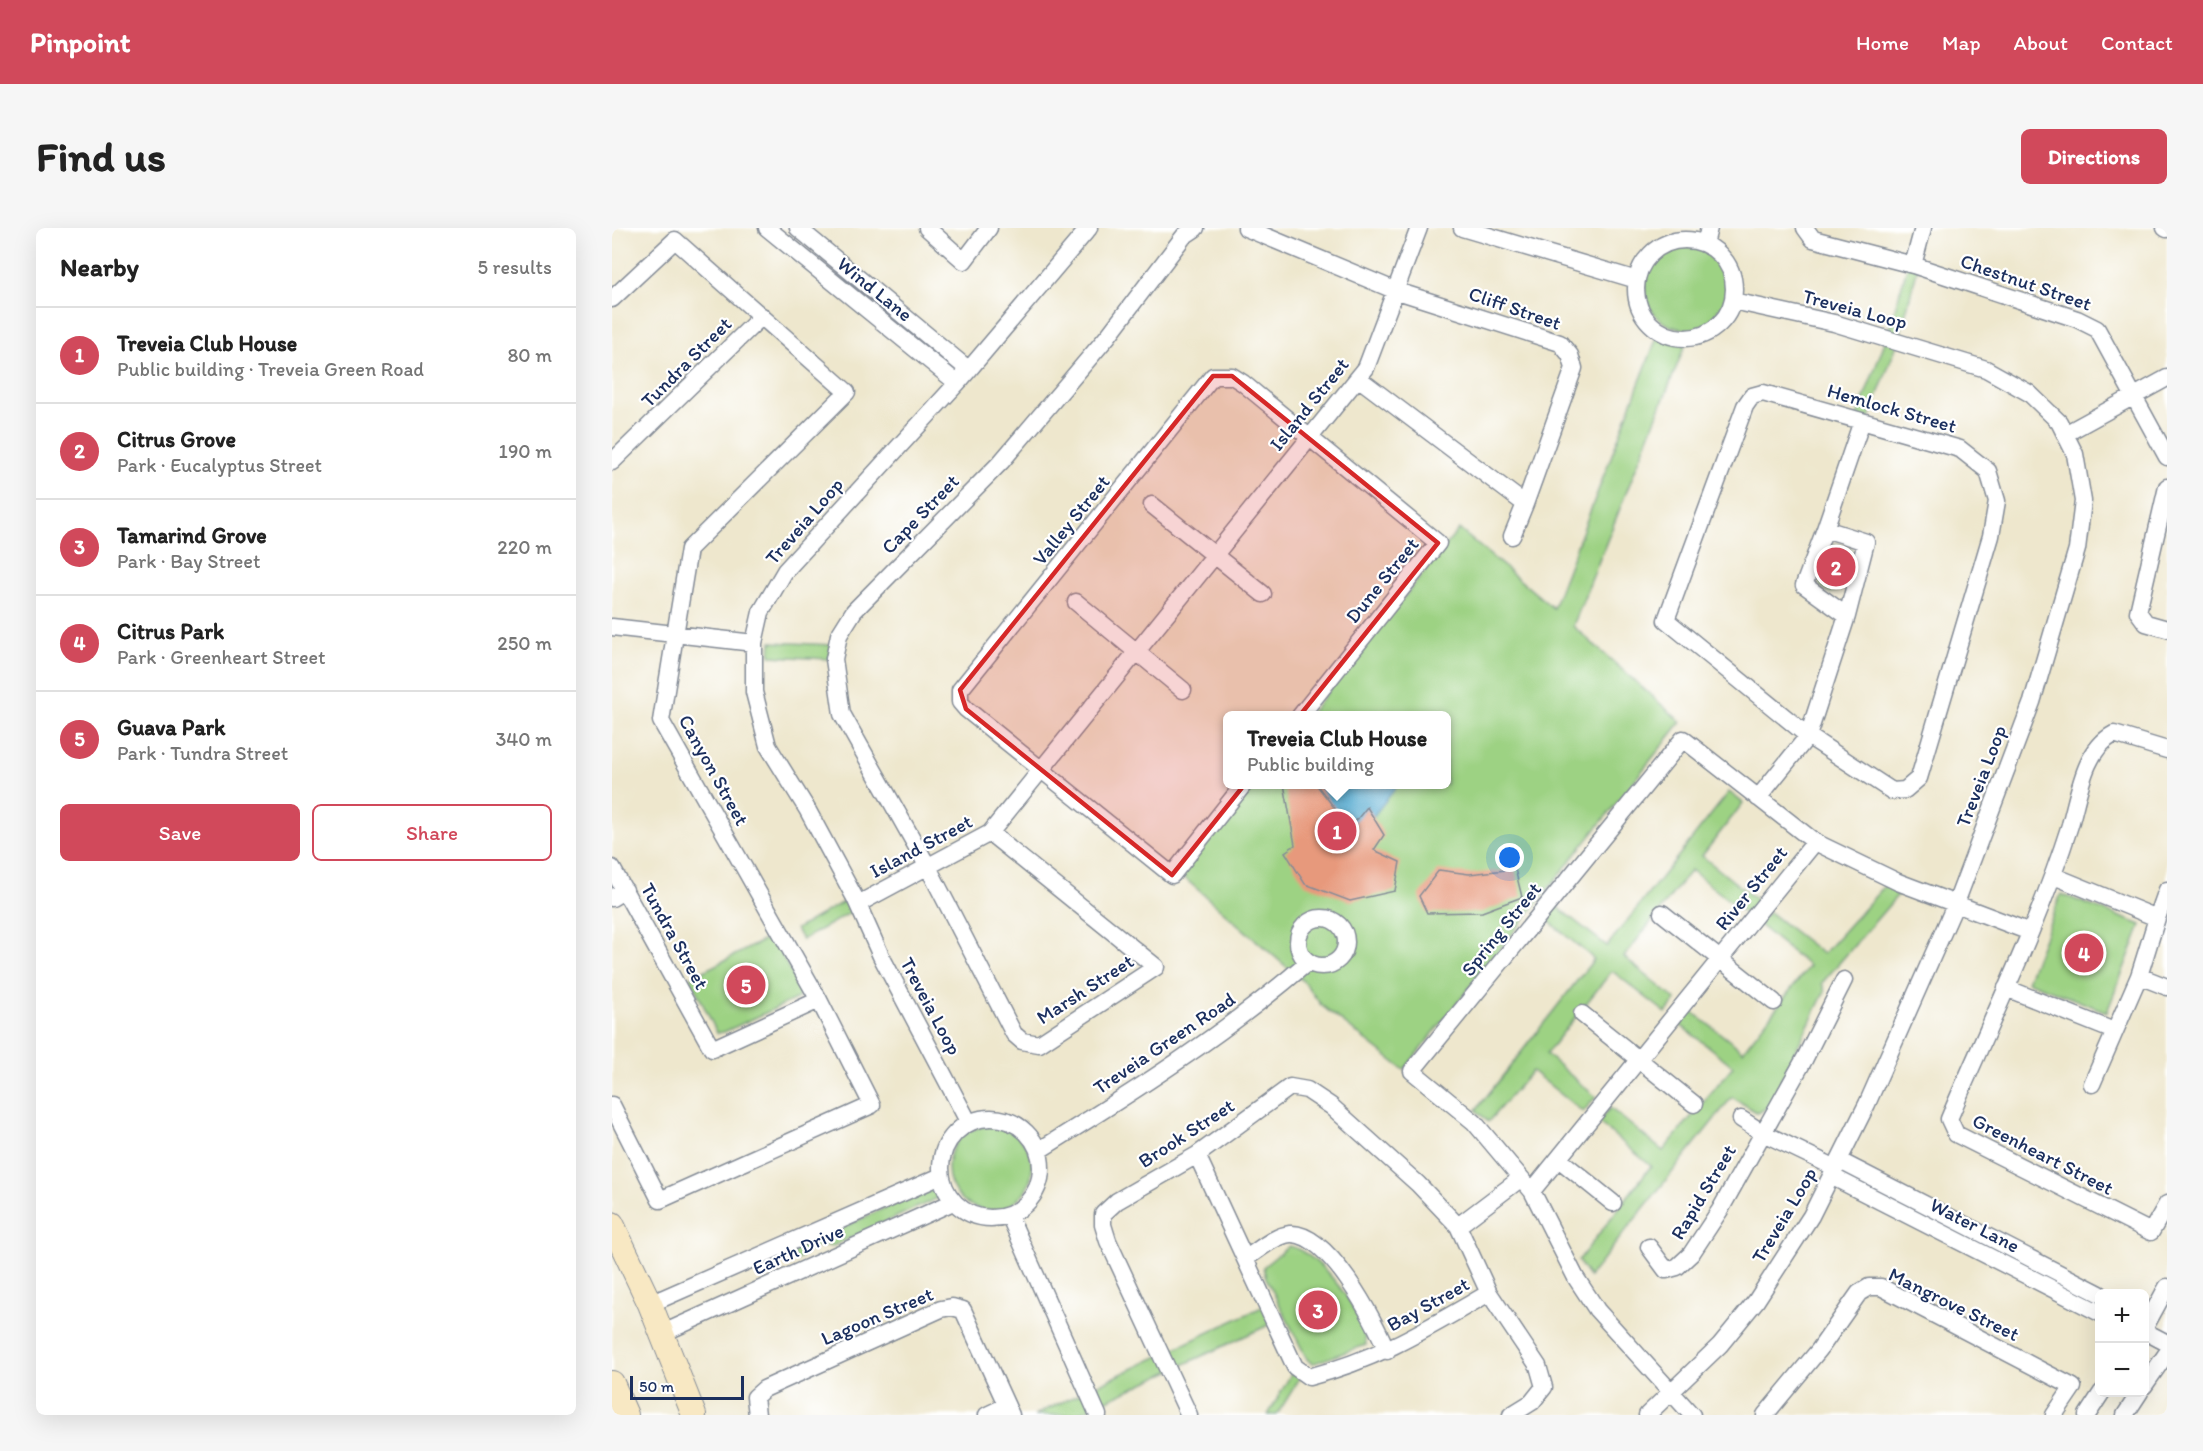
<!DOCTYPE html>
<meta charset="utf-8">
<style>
:root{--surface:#fff;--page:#f6f6f6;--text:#222;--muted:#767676;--line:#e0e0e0;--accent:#d1495b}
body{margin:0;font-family:Itim,sans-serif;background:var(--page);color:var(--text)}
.controls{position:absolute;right:18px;bottom:18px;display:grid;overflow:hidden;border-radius:9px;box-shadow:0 6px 24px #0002}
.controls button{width:54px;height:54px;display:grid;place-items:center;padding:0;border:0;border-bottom:2px solid var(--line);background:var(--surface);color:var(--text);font:30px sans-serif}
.scale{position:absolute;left:18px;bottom:15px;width:114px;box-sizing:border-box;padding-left:6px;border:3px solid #1b2f5e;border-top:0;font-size:16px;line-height:21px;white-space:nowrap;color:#1b2f5e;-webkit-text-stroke:4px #fff;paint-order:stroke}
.you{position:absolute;left:898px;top:630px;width:21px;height:21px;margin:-15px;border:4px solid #fff;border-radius:50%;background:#1a73e8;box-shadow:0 0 0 9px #1a73e833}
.badge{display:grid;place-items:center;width:39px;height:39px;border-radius:50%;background:var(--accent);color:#fff;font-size:20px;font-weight:700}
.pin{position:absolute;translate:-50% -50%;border:3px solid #fff;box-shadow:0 2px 6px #0006}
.popup{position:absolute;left:611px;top:483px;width:228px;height:78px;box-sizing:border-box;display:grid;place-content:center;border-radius:9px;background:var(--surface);filter:drop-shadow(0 2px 4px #0005);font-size:20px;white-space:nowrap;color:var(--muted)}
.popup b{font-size:22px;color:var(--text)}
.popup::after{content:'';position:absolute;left:50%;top:100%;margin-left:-12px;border:12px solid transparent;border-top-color:var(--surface)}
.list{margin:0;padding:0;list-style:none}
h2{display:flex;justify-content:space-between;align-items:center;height:78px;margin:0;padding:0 24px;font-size:26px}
h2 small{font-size:20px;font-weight:400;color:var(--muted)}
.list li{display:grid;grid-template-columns:39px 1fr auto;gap:18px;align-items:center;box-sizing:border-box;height:96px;padding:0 24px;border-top:2px solid var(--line)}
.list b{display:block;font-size:22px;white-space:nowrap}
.list p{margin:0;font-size:20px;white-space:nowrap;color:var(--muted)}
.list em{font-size:20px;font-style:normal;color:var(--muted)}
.actions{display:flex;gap:12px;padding:18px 24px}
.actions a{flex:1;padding:14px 0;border:2px solid var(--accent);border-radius:9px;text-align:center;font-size:21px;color:var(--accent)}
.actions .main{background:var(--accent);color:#fff}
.map{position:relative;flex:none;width:1555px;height:1187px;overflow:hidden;border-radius:9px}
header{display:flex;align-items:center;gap:36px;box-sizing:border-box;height:84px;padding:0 30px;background:var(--accent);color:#fff}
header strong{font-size:28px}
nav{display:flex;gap:33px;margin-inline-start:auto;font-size:21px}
.intro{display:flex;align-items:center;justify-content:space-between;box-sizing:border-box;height:144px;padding:0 36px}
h1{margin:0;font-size:42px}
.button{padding:15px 27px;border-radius:9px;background:var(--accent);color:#fff;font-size:21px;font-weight:700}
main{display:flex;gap:36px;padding:0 36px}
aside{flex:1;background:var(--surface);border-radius:9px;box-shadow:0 6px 24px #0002}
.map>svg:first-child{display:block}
</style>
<header>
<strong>Pinpoint</strong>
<nav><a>Home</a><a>Map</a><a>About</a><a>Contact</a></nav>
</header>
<div class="intro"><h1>Find us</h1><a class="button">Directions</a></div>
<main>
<aside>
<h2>Nearby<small>5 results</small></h2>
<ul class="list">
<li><span class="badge">1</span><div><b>Treveia Club House</b><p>Public building · Treveia Green Road</p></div><em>80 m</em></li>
<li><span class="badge">2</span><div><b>Citrus Grove</b><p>Park · Eucalyptus Street</p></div><em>190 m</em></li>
<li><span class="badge">3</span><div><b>Tamarind Grove</b><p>Park · Bay Street</p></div><em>220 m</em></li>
<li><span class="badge">4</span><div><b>Citrus Park</b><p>Park · Greenheart Street</p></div><em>250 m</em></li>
<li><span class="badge">5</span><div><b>Guava Park</b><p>Park · Tundra Street</p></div><em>340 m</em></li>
</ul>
<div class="actions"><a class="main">Save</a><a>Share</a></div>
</aside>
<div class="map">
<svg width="1555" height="1187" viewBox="0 0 1555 1187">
<rect width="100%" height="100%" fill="#fff"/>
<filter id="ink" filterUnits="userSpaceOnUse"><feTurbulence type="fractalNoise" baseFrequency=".0167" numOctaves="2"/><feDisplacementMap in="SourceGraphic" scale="12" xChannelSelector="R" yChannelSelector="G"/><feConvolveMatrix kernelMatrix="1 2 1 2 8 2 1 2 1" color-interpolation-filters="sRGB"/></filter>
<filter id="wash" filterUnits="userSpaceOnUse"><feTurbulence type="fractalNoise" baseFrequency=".008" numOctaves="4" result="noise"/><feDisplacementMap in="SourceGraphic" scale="24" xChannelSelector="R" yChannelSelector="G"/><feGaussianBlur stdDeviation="1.35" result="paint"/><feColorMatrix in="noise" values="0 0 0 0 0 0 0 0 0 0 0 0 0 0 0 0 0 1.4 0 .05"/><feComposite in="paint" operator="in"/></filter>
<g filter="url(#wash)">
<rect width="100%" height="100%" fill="#eee7cd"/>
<!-- green -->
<path fill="#9dd283" stroke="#5c8070" stroke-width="1.5" d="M1033 60a41 41 0 1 1 82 0a41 41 0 1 1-82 0Z
M1296 36 1306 39 1286 114 1255 195 1244 191 1274 111Z
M1047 104 1061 109 1076 110 961 398 1069 494 792 842 709 777 693 755 569 647 642 557 834 556V488L697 487 847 301 941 380Z
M1224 316 1239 321 1242 329 1231 361 1219 365 1210 360 1206 350 1216 321Z
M159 414 220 417 217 431 158 428Z
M1117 564 1131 575 1090 628 1146 673 1135 687 1079 642 1012 729 1064 772 1054 785 1000 743 934 826 984 869 971 884 920 843 876 894 864 882 982 731 934 691 944 678 995 718Z
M1277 653 1291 661 1210 755 1213 763 1156 879 1146 885 1120 869 977 1049 966 1033 1039 938 986 894 998 880 1051 923 1121 838 1067 796 1078 782 1131 823 1197 738 1146 696 1157 684 1211 726Z
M1449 666 1529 697 1495 784 1415 753Z
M236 671 243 682 190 712 184 701Z
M160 708 189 764 186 770 112 804 105 805 78 750Z
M336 940a42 42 0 1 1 84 0a42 42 0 1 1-84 0Z
M322 957 330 964 328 969 219 1019 210 1016 190 1025 189 1030 183 1033 182 1022Z
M677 1018C709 1025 753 1086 754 1117L700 1136 695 1131 654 1050 651 1039Z
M654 1077 661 1095 463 1187H423Z
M683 1139 691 1145 665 1187H656Z"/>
<!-- water -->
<path fill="#53a9cf" stroke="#376c96" stroke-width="1.5" d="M694 557H786L760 590 734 608Z"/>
<g id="blocks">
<!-- building -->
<path fill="#e7997b" d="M672 556H704L738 600 755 579 772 607 762 622 788 634 783 663 738 673 693 656 673 624 683 617Z
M903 641 910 669 870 684 815 685 807 668 827 642 857 646Z"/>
</g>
</g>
<g filter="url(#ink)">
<use href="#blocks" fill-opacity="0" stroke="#848b96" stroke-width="1.5"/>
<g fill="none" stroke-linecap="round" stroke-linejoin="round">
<!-- street casing -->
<g stroke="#848b96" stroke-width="19">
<path id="street" d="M155 0 345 155
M186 0 357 142
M315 0 352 33 377 0
M634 0 782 62 948 115 958 127 962 140 913 276 746 150
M850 0 1025 52
M1193 0 1201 11 1301 37 1465 91 1485 101 1555 229
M1553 0 1555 1
M1024 61a49 49 0 1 1 98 0a49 49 0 1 1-98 0Z
M1093 16 1097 0
M1301 37 1311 0
M0 71 63 12 235 164 77 321 49 493 207 772 260 877 48 972 0 877
M1151 165 1348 221 1376 243 1385 273 1379 308 1307 550 1293 562 1280 563 1196 508 1054 392 1133 178 1140 168Z
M1453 206 1555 150
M0 234 150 88
M1555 259 1526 384 1534 395 1555 401
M540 277 651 366
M1213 301 1192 357 1235 388
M900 308 913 276
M464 374 571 462
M0 399 142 415
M1555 522 1502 506C1472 522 1467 566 1458 597 1426 698 1378 794 1337 891L1344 906 1539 1004 1555 976
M632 556 560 647 354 481 348 474V462L601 148H620L631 155 826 315 688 488
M1146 570 1196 508 1235 388 1254 314 1213 301 1250 193
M378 605 544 739 427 816 410 813 402 806 316 639 230 486 222 431 227 407 242 383 389 234 496 108 572 8 584 0
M0 640 100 821 207 772
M1442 648 1545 690 1527 748 1480 856
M0 670 13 662
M246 676 378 605 754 140 807 0
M1050 685 1162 774
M686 714a24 24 0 1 1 48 0a24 24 0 1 1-48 0Z
M1545 690 1555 662
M1527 748 1555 759
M1394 760 1502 803
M970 786 1082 876
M329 940a50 50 0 1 1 100 0a50 50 0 1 1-100 0Z
M1129 891 1151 905 1224 940
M357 895 269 728 243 670 195 581 156 518 142 464V415L149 384 173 343 349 151 477 0
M426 923C520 865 613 806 696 734
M585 927 683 1139 697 1149C767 1131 816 1100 877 1065
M948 932 1001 975
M1228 933 1488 1066
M1219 948 1488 1085
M920 963 1203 614
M397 987 486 1187
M846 998 908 951
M1037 1019 1054 1042 1065 1039 1079 1026 1108 982 1193 830 1232 752
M634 1030C647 1022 662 1008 678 1006 716 1003 763 1093 775 1123
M38 1076 329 948
M1532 1101 1555 1059
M1532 1103 1555 1115
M49 1106 341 974
M1532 1158 1555 1125
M145 1187 143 1169 152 1161 329 1081 340 1079 351 1082 399 1187
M375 1187 394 1178
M577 1187 496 1013 491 997V986L505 973 585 927 678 859 695 862 719 878 806 956 846 998 877 1065 926 1138 932 1159 920 1174 899 1187
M1035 1187 1108 1117 1144 1073 1199 988 1255 876 1344 675 1420 474 1465 321 1471 273 1463 226 1447 194 1417 165 1374 141 1222 95 1121 73
M1080 1187 985 1082 964 1050 920 963 862 894 800 843 1071 511 1203 614 1286 654 1418 704
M1153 1187 1207 1122 1247 1065 1257 1059H1269L1461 1159 1442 1187
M1475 1187 1490 1164
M1513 1187 1528 1164"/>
</g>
<!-- secondary casing -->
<g stroke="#848b96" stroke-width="26">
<path id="secondary" d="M0 996 38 1076 82 1187
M0 1155 14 1187"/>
</g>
<!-- street -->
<use href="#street" stroke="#fff" stroke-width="16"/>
<!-- secondary -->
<use href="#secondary" stroke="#f8e8c3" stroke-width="24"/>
</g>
</g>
<!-- marked area -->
<path fill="#d62828" fill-opacity="0.2" stroke="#d62828" stroke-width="4.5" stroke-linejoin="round" d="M601 148H620L826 315 560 647 354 481 348 462Z"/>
<g text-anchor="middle" stroke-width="4.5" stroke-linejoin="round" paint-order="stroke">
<!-- street labels -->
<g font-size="20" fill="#1b2f5e" stroke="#fff">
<text transform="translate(1414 54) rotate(19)" y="7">Chestnut Street</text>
<text transform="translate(263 61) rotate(39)" y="7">Wind Lane</text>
<text transform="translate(903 80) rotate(19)" y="7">Cliff Street</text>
<text transform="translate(1243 81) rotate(15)" y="7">Treveia Loop</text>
<text transform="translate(74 134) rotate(-45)" y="7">Tundra Street</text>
<text transform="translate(697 176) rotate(-51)" y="7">Island Street</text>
<text transform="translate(1280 180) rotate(16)" y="7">Hemlock Street</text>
<text transform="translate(308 286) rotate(-46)" y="7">Cape Street</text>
<text transform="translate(459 292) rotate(-51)" y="7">Valley Street</text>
<text transform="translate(192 293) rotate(-49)" y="7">Treveia Loop</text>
<text transform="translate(770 352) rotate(-51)" y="7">Dune Street</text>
<text transform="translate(102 542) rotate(61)" y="7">Canyon Street</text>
<text transform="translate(1369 548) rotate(-69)" y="7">Treveia Loop</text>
<text transform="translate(309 618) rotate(-28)" y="7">Island Street</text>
<text transform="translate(1139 660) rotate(-51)" y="7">River Street</text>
<text transform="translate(889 701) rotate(-51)" y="7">Spring Street</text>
<text transform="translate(63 708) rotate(61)" y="7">Tundra Street</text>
<text transform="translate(473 761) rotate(-33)" y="7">Marsh Street</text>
<text transform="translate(319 778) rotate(62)" y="7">Treveia Loop</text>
<text transform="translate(552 815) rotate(-34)" y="7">Treveia Green Road</text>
<text transform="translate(574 905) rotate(-33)" y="7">Brook Street</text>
<text transform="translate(1431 926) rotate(27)" y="7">Greenheart Street</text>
<text transform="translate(1091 964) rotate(-59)" y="7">Rapid Street</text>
<text transform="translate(1172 987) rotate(-59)" y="7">Treveia Loop</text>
<text transform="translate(1363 997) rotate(27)" y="7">Water Lane</text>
<text transform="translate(186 1021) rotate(-24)" y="7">Earth Drive</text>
<text transform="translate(816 1076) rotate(-29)" y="7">Bay Street</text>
<text transform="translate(1342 1076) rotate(26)" y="7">Mangrove Street</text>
<text transform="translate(265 1088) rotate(-23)" y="7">Lagoon Street</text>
</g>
</g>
</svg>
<div class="controls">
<button>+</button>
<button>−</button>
</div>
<div class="scale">50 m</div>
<div class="you"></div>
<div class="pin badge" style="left:725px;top:603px">1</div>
<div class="popup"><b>Treveia Club House</b>Public building</div>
<div class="pin badge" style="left:1224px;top:339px">2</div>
<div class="pin badge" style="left:706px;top:1082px">3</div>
<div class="pin badge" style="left:1472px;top:725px">4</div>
<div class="pin badge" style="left:134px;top:757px">5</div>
</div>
</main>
